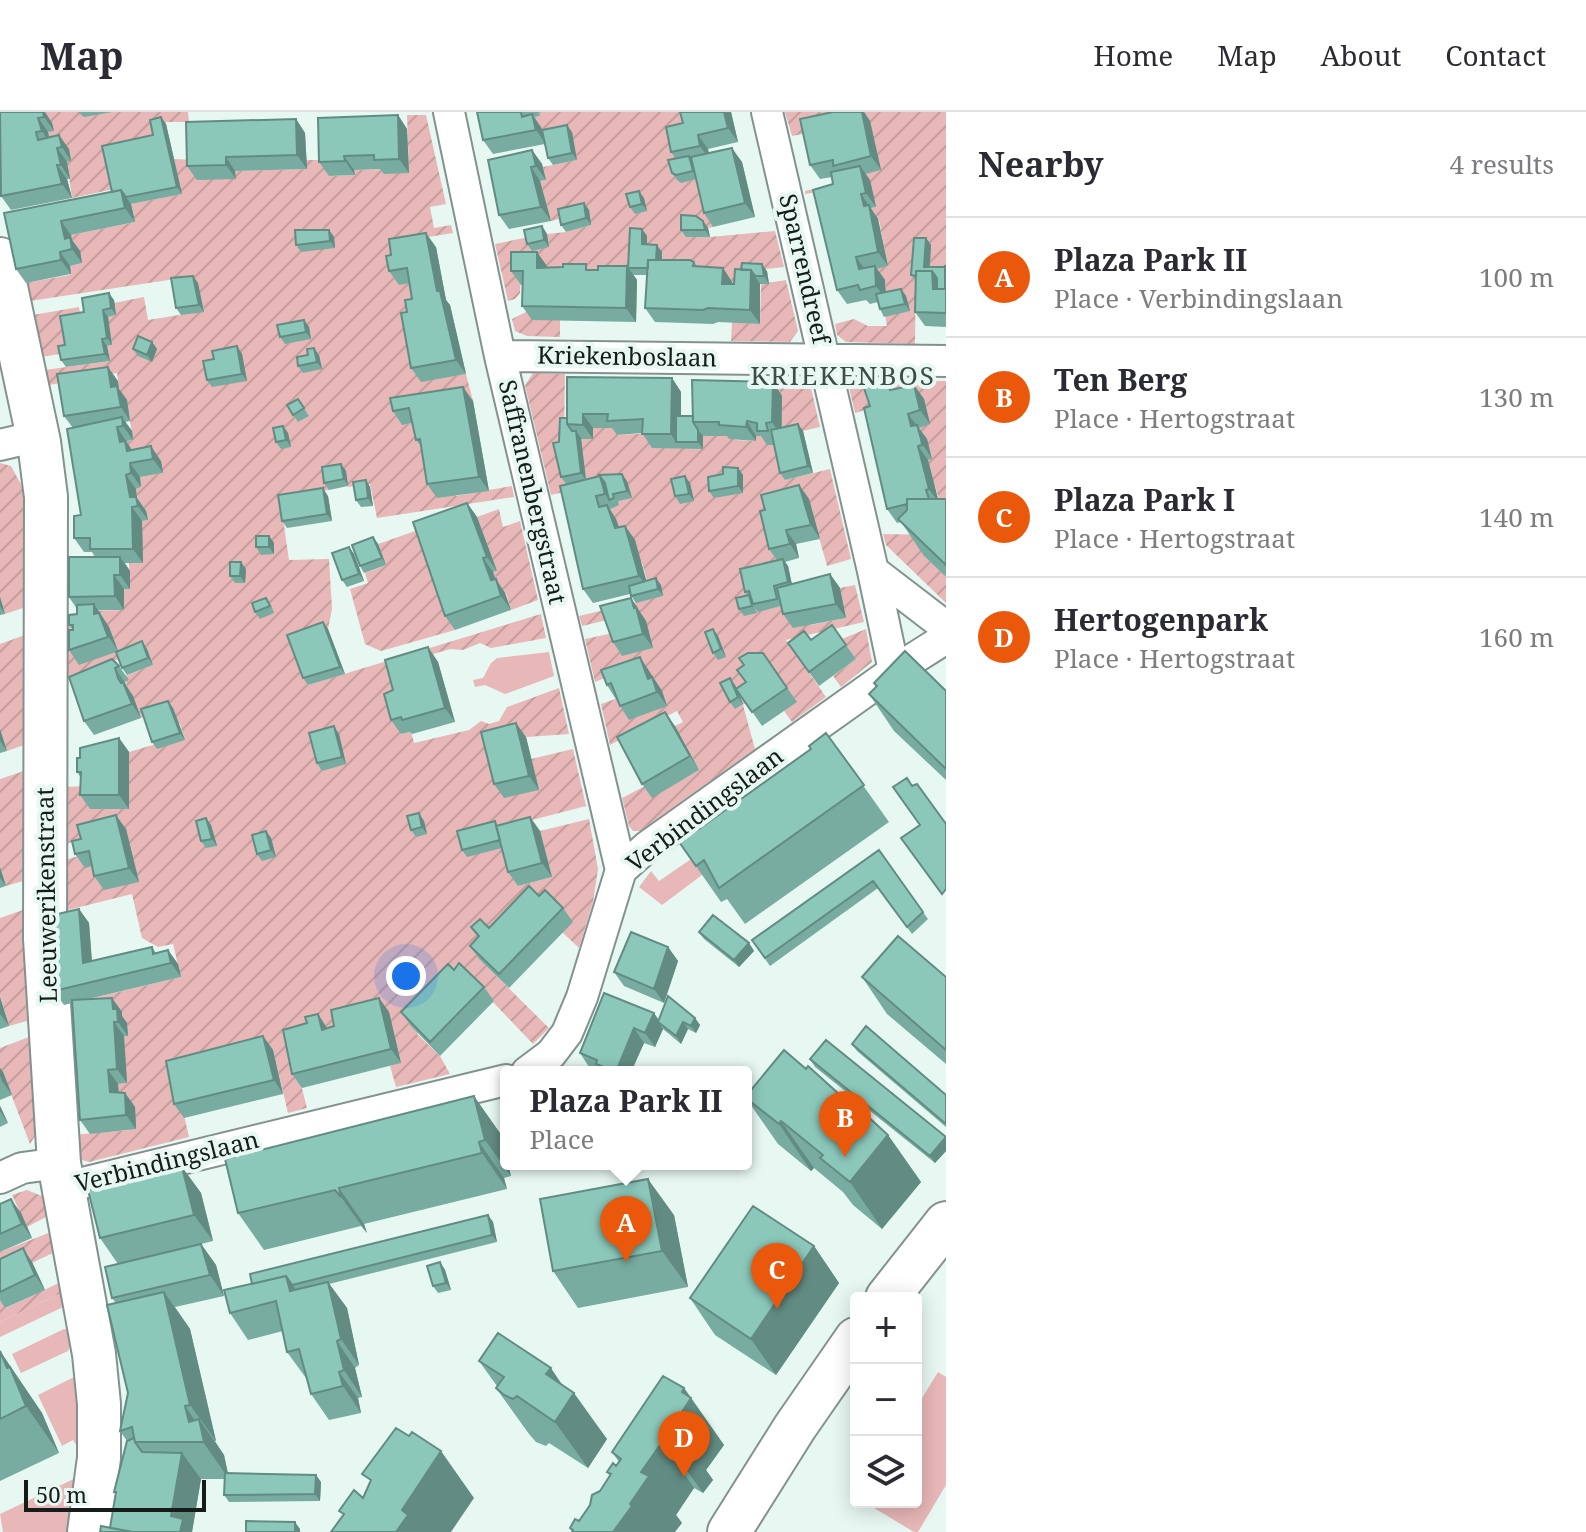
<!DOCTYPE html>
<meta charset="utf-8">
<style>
:root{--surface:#fff;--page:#f7f7f7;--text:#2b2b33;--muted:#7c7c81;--line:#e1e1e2;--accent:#ea580c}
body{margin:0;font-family:"Noto Serif",serif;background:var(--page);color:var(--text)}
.controls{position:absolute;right:24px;bottom:24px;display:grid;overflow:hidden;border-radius:8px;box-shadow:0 4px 20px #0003}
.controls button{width:72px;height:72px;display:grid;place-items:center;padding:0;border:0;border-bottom:2px solid var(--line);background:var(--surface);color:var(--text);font:40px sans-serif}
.scale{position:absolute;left:24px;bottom:20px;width:182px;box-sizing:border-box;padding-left:8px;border:4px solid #151c1a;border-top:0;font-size:22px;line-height:28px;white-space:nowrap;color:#151c1a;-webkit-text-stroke:6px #e7f8f3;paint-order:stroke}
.you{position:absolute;left:406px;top:864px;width:28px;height:28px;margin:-20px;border:6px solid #fff;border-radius:50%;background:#1a73e8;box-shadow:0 0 0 12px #1a73e833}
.badge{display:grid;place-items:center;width:52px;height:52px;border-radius:50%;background:var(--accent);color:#fff;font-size:26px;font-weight:700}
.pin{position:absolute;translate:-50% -66px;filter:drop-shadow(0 2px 4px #0008)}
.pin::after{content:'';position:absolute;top:42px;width:28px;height:24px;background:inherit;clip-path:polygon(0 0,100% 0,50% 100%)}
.popup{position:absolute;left:500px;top:954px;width:252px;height:104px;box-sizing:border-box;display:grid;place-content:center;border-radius:8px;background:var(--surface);filter:drop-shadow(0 2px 6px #0005);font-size:26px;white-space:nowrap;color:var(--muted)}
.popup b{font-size:30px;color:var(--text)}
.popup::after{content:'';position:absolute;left:50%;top:100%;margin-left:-16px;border:16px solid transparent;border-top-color:var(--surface)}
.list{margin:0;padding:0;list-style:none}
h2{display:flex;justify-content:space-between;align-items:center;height:104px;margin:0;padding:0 32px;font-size:34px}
h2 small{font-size:26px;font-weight:400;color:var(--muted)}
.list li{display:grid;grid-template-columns:52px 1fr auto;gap:24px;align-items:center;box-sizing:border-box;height:120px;padding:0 32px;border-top:2px solid var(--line)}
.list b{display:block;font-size:30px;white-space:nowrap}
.list p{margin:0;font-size:26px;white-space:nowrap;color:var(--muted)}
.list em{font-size:26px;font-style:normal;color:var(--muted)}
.icon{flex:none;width:44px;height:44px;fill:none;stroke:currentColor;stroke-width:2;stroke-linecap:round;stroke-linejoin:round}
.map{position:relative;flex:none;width:946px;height:1420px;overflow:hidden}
header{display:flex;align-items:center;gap:48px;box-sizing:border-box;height:112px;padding:0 40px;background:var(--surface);border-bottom:2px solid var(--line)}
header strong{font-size:38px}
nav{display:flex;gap:44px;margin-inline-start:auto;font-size:28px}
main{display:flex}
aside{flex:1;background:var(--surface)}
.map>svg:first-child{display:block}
</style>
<header>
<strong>Map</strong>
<nav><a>Home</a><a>Map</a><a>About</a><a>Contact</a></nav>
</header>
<main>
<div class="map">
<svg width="946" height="1420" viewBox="0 0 946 1420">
<defs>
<pattern id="garden-furrows" width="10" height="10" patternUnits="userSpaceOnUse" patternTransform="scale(2)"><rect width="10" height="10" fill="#e8b7b7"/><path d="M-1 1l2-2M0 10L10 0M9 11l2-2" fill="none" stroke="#c69d9d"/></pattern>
</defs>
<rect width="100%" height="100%" fill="#e7f8f3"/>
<!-- grass -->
<path fill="#e8b7b7" d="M549 540 554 564 505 582 485 573 475 575 473 568 483 566 491 551 497 546Z
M697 743 702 763 662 793 639 775 651 759 659 769Z
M63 1180 65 1191 61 1196 0 1225V1210Z
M64 1217 70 1218 72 1229 68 1239 21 1261 12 1242Z
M938 1260 946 1265V1373L918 1420H914L864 1390H916V1296Z
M78 1263 83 1334 78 1336 73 1328 62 1334 38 1283Z
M80 1364 71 1420H3L0 1402Z"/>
<!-- garden -->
<path fill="url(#garden-furrows)" d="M37 0H188L189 10H166L158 30 114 77 72 86 67 50 51 33 48 20Z
M539 0H687L713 115 708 116 701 111 686 124 710 125 775 119 784 155 747 159 744 186 633 140V168L521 155 520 181 515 187 508 189 495 132 529 125 549 135 547 122 566 120 591 113 563 106 551 109 540 69 546 68 543 55 577 48 572 21 544 26 529 6 540 4Z
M785 0H946V162H929L916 148 915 232 846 230 837 223 835 212 854 207 868 214H887C883 198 888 184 885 168L866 159 888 154 879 108H874L871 96 876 95 841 76 805 82V79L843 70 870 9 792 24Z
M407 3H426L446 92 430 95 434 116 451 113 453 121 397 130 417 170 421 269 466 262 473 289 402 313 419 310 456 384 512 374 514 385 377 406 370 372 348 375 345 359 327 362 329 378 280 386 289 448 329 447 332 497 328 517 292 530 308 573 541 502 546 526 491 536 480 531 463 538 450 537 393 554 401 622 411 620 414 631 469 618 481 609 489 612 499 609 507 595 559 576 569 622 526 625 538 678 531 647 573 637 586 694 463 726 504 735 518 774 552 765 540 719 589 707 598 757 593 790 579 836 562 820 480 848 549 916 533 932 470 866 417 922 440 944 450 962 396 975 390 954 401 950 392 914 294 945 307 996 288 1001 273 938 177 973 189 1025 89 1050 78 1047 72 1023 129 1018 120 995 118 972 126 971 124 924 128 923 127 911 82 902 64 904V893L181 865 173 832 158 835 142 826 132 782 60 800 61 749 82 743 126 717 61 733V675L91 674 90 696 129 697V640L156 632 185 628 180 612 146 604 141 606C136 591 126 581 125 564L153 553 147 537 62 568 63 508 79 507V499L124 498V477L130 476 129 451 142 450V409L148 408 140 399 136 377 141 375 140 365 163 361 130 344 127 329 133 328 127 289H121L117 261 49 273 45 258 110 249 107 234 112 233 108 205 116 203 114 191 144 185 148 208 204 199 198 171 175 167 30 189 26 171 70 163V154L82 151 74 141 71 123 135 110 131 92 181 82 174 47 196 48 236 66 235 59 306 57V48H328L330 64 354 63V58L384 57 409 60Z
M786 168 798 219 790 230 731 229 732 210 760 212 761 172Z
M79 195 81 208 70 240 42 245 33 203Z
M532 197 560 208V225L527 224 515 219 512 207Z
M533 261 565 262 564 337 593 316H617L618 323 652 321 653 336H681L703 324H729L736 328 755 329 756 324H764L778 333 785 368 830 357 851 447 827 454 812 400 779 451 758 499 781 494 811 513 846 506 840 476 855 473 864 510 786 528 826 585 792 610 784 599 796 590 755 584 743 593 755 637 640 719H633L629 714 622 686 645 674 652 685 699 658 675 614 683 610 677 599 610 633 601 592 621 585 627 557 595 570 585 527 613 521 616 530 653 536 641 500 582 514 579 504 663 484 661 473 649 476 642 451 624 430 606 398 614 395 604 370 551 383 525 273Z
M754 266 806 269 811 276 820 315 781 324 782 284 755 283Z
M856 268 946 269V410L935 374H933L928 348 931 346V342L875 295 855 301 849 275Z
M0 351 11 354 23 376 26 495 5 502 0 485Z
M499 397 503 415 520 409 538 488 511 498 506 481 501 483 493 460 497 459 477 405Z
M421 417 455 518 381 539 365 532 350 477 368 471 365 461 386 453 378 432Z
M883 422 933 423 924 444 946 465V491L886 433Z
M866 517 872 550 841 575 833 564 856 547 842 527Z
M25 523 24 633 7 639 0 617V532Z
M24 659 23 769 6 774 0 754V667Z
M23 798 27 909 9 914 0 884V806Z
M29 925 36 1017 35 1024 30 1032 3 961 0 962V936Z
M27 1078 42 1084 48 1104 27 1115 12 1083Z
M51 1120 55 1140 2 1165 0 1177V1140Z
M61 1170 63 1180 0 1210V1184L6 1196Z"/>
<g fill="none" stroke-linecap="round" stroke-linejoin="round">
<!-- street casing -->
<g stroke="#83928e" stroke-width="34">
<path id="street" d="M449 0 500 244 621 758
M767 0 873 459 946 515
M500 244 946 249
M0 333 38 324
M894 559 946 526
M527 960 551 942 567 921 582 885 621 758 648 734 894 559 873 459
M0 1066 22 1056 59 1051
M62 1076 506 968"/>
</g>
<!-- secondary casing -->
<g stroke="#83928e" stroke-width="46">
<path id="secondary" d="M0 147 39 330 46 385 45 827 59 1051 94 1242 99 1292V1346L89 1420
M887 1186 946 1111
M729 1420 795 1315 856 1227"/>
</g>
<!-- street -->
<use href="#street" stroke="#fff" stroke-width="30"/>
<!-- secondary -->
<use href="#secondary" stroke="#fff" stroke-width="42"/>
</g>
<!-- wall -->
<path fill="#78aca0" d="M0 0H45L52 11 54 19 48 20 49 25 69 37 71 49 67 50 70 67H67L72 86 11 98 1 84Z
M78 0H112L84 5Z
M477 0H539L540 4 534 5 543 18 572 20 577 48 553 53 548 46 545 32 493 42 483 28Z
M731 0 738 30 708 37 709 41 742 50 755 105 713 115 704 101 696 67 681 71 677 68 672 61 676 47 671 40Z
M833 0H864L870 9 881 58 865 62 870 68 876 95 871 96 878 107 888 154 877 157 885 168 886 180 901 177 906 184 910 199 884 205 880 197 878 190 870 192 866 188 847 192 837 178 833 72 832 65 820 67 810 53Z
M398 3 407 17 409 61 384 62 380 57 354 58 355 63 329 64 319 50Z
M161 5 166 12 182 82 131 92 135 110 71 123 72 128 80 139 82 151 70 154 71 162 26 171 16 157 4 101 112 80 153 23Z
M296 7 305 21 307 57 235 59 236 67 197 68 187 54Z
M532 38 542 52 546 68 540 69 551 109 509 117 499 103Z
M644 86 647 99 635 102 630 95Z
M584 91 589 98 591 113 566 120 561 113Z
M703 109 708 116 710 125H686L681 118Z
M542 114 547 122 549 135 532 139 527 132Z
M642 117 647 124V133L662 140V148L694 150 697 154 723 156 732 170V172L767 159 769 172H760V212L718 210 713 212 655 210 645 196 648 163H633L628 156Z
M329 118 334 125 335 136 301 140 296 133Z
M926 126 931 133 930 155H945L946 154V215L925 214 915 200 916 169 911 163Z
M436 135 446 188 450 193 466 262 421 270 411 256 407 200 412 187 410 171 399 173 389 159Z
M537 140 547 156 598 158 627 154 637 168 636 210 532 208 522 194V173H521L511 159Z
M198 171 204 200 181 203 176 196Z
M114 188 116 203 108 205 112 233 107 234 110 249 66 255 61 248 84 200Z
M304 208 309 215 311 227 285 232 280 225Z
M152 230 157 237 152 250 138 244 133 237Z
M237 234 242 242 247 269 212 275 207 268 214 247Z
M319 243 322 257 303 261 298 254Z
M672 266 681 280V304H693L773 270 782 284V316L798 312 803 319 813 361 785 368 780 361 774 333H767L761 324H756V329L729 327 727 324H703V337L652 336 642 321 617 323 612 316H593V327H581L586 368 627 369 632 386 618 389 619 393 610 397 616 407 619 415 625 414 635 428 646 469 661 473 663 484 636 491 630 482 593 491 583 477 566 372 561 365 559 330 567 306Z
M118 269 119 277 127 288 130 309 125 310 132 319 133 328 127 329 128 332 132 338 161 349 163 361 140 365 141 375 136 377 137 386 146 399 148 408 142 409 143 451H125L130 459V477H124V498H98L109 515 118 539 147 537 153 553 127 563 122 556 116 540 79 553 69 538 73 518 69 513 77 502V497L69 485 95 445 92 440H84L74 426 81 403 73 316 64 304Z
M914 273 924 287 930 312 919 316 927 327 930 341 932 347 928 348 938 387H946V465L924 444 901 410 897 411 887 397 870 294 894 277Z
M390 286 473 289 489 379 437 386 427 372 421 334 416 328 413 311 402 313 393 299Z
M298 287 309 304 298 310 287 293Z
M283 314 288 321 291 335 281 337 276 330Z
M341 352 346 359 348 374 329 378 324 371Z
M738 356 743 363V381L714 386 709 379 723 362Z
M366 368 370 375 373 394 361 395 356 388Z
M690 371 694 389 680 392 675 384Z
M799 373 809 387 820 427 796 432 799 446 785 450 788 454 792 472 830 462 840 476 846 506 793 516 783 502 781 494 758 500 755 496 757 501 744 504 739 497 747 483 745 480 777 448 769 437 765 398Z
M328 384 332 409 287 416 282 409Z
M467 391 477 405 497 459 493 460 495 467 505 481 511 498 455 518 445 504Z
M269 424 274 431V442L261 443 256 435Z
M373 425 378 432 386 453 364 461 360 454Z
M349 435 354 442 364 469 347 475 342 468Z
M246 457 245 471H235L230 464Z
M0 485 5 502 0 503Z
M266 486 271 493 274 501 260 507 255 500Z
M631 486 646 509 653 536 622 544 613 530Z
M323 510 328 517 345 562 308 573 303 566Z
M832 513 856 547 819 574 788 531 811 528Z
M713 517 718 524 726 545 718 548 713 541Z
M428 535 438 550 455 610 412 622 410 620 401 622 391 608 393 578Z
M763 541 797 590 762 614 738 579 743 592 735 597 730 590 735 573 737 576 746 570Z
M640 545 662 579 667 594 629 608 607 573Z
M119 554 129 568 125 570 127 575 133 584 141 606 94 623 84 609 69 565Z
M874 571 946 579V668L894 619 869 582 876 575Z
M173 596 185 628 157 637 152 630Z
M675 614 699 658 652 686 642 672Z
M0 617 7 639 0 641Z
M826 621 889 710 745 812 727 787 721 790 677 727 697 718 811 637Z
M339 622 346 652 322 659 317 651Z
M526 625 539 678 504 686 494 672Z
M119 626 129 640V697H90L80 683 81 666 77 660Z
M530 705 540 719 552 765 518 774 508 760 502 736 467 745 462 738 498 714Z
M206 706 211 713 217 734 206 736 201 729Z
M424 709 427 722 416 725 411 718Z
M126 717 139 770 104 778 94 764 92 754 85 756 75 742Z
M266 719 271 726 276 745 262 749 257 742Z
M879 738 928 807 912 822 878 776 770 854 752 828Z
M0 755 6 774 0 776Z
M539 784 563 796 573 810 509 876 480 848 470 834 478 825 471 815 489 816Z
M79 797 89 811 92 849 152 835 156 841 168 838 178 852 181 865 88 887 112 886 122 900V904L127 911 128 924H124L127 971 118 972 119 981H125L135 995 136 1017 90 1022 80 1008 72 891 64 893 54 879Z
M699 820 749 831 754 839 739 855 704 827Z
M668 835 678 849 664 891 624 874 614 860Z
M454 858 484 875 494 889 440 944 411 914 401 900Z
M862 865H946V952L887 902Z
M604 881 659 908 695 906 700 913 696 921 688 917 681 932 663 917 655 935 644 931 631 960H601L589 955 580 941Z
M0 885 9 914 0 917Z
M379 886 389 900 401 951 302 976 292 962 307 911 318 902 327 916 334 914Z
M263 924 273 938 283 982 184 1006 174 992Z
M852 932 946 983V1015L857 939Z
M810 947 946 1025V1039L935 1051 815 955Z
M0 956 3 960 12 983 0 988Z
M746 986 850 992 888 1023 921 1070 882 1117 853 1093 843 1080 814 1056 811 1059 778 1032Z
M0 994 8 1011 0 1015Z
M500 1021 511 1064 504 1066 507 1077 364 1112 367 1121 361 1114 264 1138 238 1101Z
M182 1055 201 1081 213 1129 189 1135 201 1132 216 1153 224 1184 175 1195 190 1217 216 1329H215L224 1343 228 1361 321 1370 320 1389 229 1390 224 1383 225 1367H201L192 1420H100L110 1416 116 1383 114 1380 127 1329 120 1319 128 1281 116 1191 112 1186 118 1152 100 1126Z
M0 1092 21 1101 32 1126 0 1140Z
M488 1103 493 1110 497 1130 329 1172 347 1196 359 1253 355 1256 362 1285 358 1286 361 1301 329 1308 311 1282 306 1266 287 1240 283 1219 248 1228 230 1201 252 1172Z
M674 1103 688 1175 578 1196 553 1159Z
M814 1134 839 1171 776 1263 715 1223 690 1186Z
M0 1147 32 1150 45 1178 5 1196 0 1188Z
M440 1150 445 1158 451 1178 438 1181 433 1174Z
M0 1239 42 1301 59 1341 0 1369Z
M479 1249 562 1273 607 1327 588 1356 549 1331 546 1334 536 1330 529 1322 496 1276 497 1274Z
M684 1276 724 1333 706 1358 713 1368 703 1381 694 1376 676 1403 682 1411 572 1420 570 1416 579 1409 610 1364 607 1360 616 1354 619 1350 612 1340Z"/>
<!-- shaded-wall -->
<path fill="#628c82" d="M43 0H45L52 11 54 19 44 5Z
M724 0H731L738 30 728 16Z
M862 0H864L870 9 881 58 871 44Z
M532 2 542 17 546 32 536 18Z
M398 3 407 17 409 61 399 47Z
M161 5 166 12 182 82 177 75Z
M39 7 48 20 51 33 42 19Z
M296 7 305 21 307 57 297 43Z
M567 13 572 20 577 48 572 41Z
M59 23 69 37 71 49 62 35Z
M698 23 708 37 710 48 700 34Z
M57 36 67 50 70 67 61 53Z
M732 36 742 50 755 105 745 91Z
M532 38 542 52 546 68 536 54Z
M344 44 354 58 355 63 345 49Z
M226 45 235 59 236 67 226 53Z
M57 53 67 67 72 86 62 72Z
M860 54 870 68 876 95 866 81Z
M531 55 540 69 551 109 541 95Z
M121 78 131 92 135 110 125 96Z
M639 79 644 86 647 99 642 92Z
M861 82 878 107 888 154 878 140Z
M584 91 589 98 591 113 586 106Z
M61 109 71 123 72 128 80 139 82 151 65 127Z
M703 109 708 116 710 125 705 118Z
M542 114 547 122 549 135 544 128Z
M642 117 647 124V140L642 132Z
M329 118 334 125 335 136 330 129Z
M426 121 436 135 446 188 450 193 466 262 456 248 437 179Z
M926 126 931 133 929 162 924 155Z
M657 133 662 140 661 162 656 155Z
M60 140 70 154 71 162 61 148Z
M537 140 547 154V170L537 156Z
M856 145 866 159 859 157Z
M762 152 767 159 769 172 764 164Z
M627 154 637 168 636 210 626 196Z
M875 154 885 168 886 188 876 174Z
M723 156 732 170V186L722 172Z
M751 158 760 172V212L750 198Z
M932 159 942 173V184L933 177Z
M193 164 198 171 204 200 199 193Z
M901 177 906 184 910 199 905 192Z
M109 181 114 188 116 203 111 196Z
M103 198 108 205 112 233 107 226Z
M304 208 309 215 311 227 306 220Z
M102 227 107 234 110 249 105 242Z
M152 230 157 237 152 250 147 243Z
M237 234 242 242 247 269 242 262Z
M314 236 319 243 322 257 317 250Z
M108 255 118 269 119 277 127 288 130 309 121 295 111 275Z
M672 266 681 280V330H676L671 322Z
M773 270 782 284 781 324 772 310Z
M914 273 924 287 930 312 920 298Z
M463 275 473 289 489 379 479 365Z
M583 302 593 316V327L583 313Z
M908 302 927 327 932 347 911 314Z
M122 305 132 319 133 328 123 314Z
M747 309 756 324V329L746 315Z
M798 312 803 319 813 361 808 354Z
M283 314 288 321 291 335 286 328Z
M117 315 135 343 137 350 120 330Z
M698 318 703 324V337L698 330Z
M576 319 581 326 586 368 581 361Z
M151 334 161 349 163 361 153 347Z
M918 334 928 348 939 391 929 377Z
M130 351 140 365 141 375 131 361Z
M341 352 346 359 348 374 344 367Z
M738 356 743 363V381L738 374Z
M622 362 627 369 632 386 627 379Z
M126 363 136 377 137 386 146 399 148 408 138 394 130 385Z
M600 364 610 378 609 388 615 396 605 382Z
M685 364 690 371 694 389 689 382Z
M366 368 370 375 373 394 368 386Z
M799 373 809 387 820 427 811 413Z
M323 376 328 384 332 409 327 402Z
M467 391 477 405 497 459 487 445Z
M607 393 616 407 624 430 615 416Z
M132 395 142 409 143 451 133 437Z
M625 414 635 428 649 478 639 464Z
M786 418 796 432 799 446 790 432Z
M269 424 274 431V442L269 435Z
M373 425 378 432 386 453 382 446Z
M349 435 354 442 364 469 359 462Z
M120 445 130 459V477L120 463Z
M483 446 493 460 501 483 491 468Z
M783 447 788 454 793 478 788 470Z
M241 450 246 457 245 471 240 464Z
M830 462 840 476 846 506 836 492Z
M114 463 124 477V498L115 484Z
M656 466 661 473 663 484 658 477Z
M496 467 505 481 511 498 501 484Z
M0 485 5 502 0 494Z
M631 486 646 509 653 536 643 522Z
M94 492 109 515 118 539 94 502Z
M323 510 328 517 345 562 340 555Z
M713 517 718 524 726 545 721 537Z
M142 529 147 537 153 553 148 546Z
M428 535 438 550 455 610 445 596Z
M640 545 662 579 667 594 648 567Z
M115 556 133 584 141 606 132 592Z
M730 566 735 573 743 592 738 585Z
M168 589 173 596 185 628 180 621Z
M665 600 675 614 699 658 690 644Z
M516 611 526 625 539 678 529 664Z
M334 614 339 622 346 652 342 645Z
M0 617 7 639 0 629Z
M119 626 129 640V697L119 683Z
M419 701 424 709 427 722 422 715Z
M116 703 126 717 139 770 129 756Z
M530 705 540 719 552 765 542 751Z
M206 706 211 713 217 734 212 727Z
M266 719 271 726 276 745 271 738Z
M0 755 6 774 0 766Z
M79 797 89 811 93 865 83 851Z
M749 831 754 839 739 855 734 848Z
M668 835 678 849 664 891 654 877Z
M168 838 178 852 181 865 171 851Z
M0 885 9 914 0 902Z
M112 886 122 900V904L127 911 128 924 118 910 113 897Z
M379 886 389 900 401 951 391 937Z
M654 901 663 914 658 910 663 917 655 935 645 921Z
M318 902 327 916 322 918Z
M695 906 700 913 696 921 691 914Z
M114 910 124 924 127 971 117 957Z
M683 910 688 917 681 932 676 924Z
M634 916 644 931 631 960H616Z
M263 924 273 938 283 982 274 968Z
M0 956 3 960 12 983 2 969 0 964Z
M108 958 118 972 120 995 110 980Z
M125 981 135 995 136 1017 126 1003Z
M474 984 500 1021 506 1046V1052H508L511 1064 485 1028Z
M0 994 8 1011 0 999Z
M781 1009 814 1056 811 1059 779 1012Z
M888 1023 921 1070 882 1117 850 1070Z
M946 1026V1039L935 1051 930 1044Z
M479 1030 504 1066 507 1077 482 1041Z
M182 1055 201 1081 213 1129 194 1103Z
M648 1067 674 1103 688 1175 662 1139Z
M339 1076 364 1112 367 1121 341 1085Z
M11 1087 21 1101 32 1126 22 1112Z
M488 1103 493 1110 497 1130 492 1123Z
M201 1132 216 1153 224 1184 210 1163Z
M814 1134 839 1171 776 1263 751 1227Z
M23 1136 32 1150 45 1178 35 1163Z
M440 1150 445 1158 451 1178 446 1171Z
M286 1164 305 1191 290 1179Z
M328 1170 347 1196 359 1253 341 1227Z
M164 1180 190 1217 216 1329 190 1293Z
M337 1229 355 1256 362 1285 344 1258Z
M0 1239 42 1301 59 1341 26 1294Z
M551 1256 571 1286 574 1281 607 1327 588 1356 555 1310 546 1262Z
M339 1260 358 1286 361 1301 343 1274Z
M684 1276 724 1333 706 1358 713 1368 703 1381 670 1335 672 1315Z
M185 1294 201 1317 199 1307 224 1343 229 1367 189 1310Z
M662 1330 694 1376 676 1403 682 1411 675 1420H613L630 1392 641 1360Z
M441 1339 474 1386 451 1420H396L402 1398Z
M182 1341 201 1367 192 1420H180L171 1404Z
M316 1363 321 1370 320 1389 315 1382Z
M295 1410 300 1417V1420H295Z"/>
<!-- building -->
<path fill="#8cc8ba" stroke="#628c82" stroke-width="2" d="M0 0H43L44 5 38 6 42 19 36 20 38 28 59 23 62 35 57 36 61 53H57L62 72 1 84Z
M477 0H521L522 5 532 2 536 18 483 28Z
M680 0H724L728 16 698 23 700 34 671 40 666 15 683 11Z
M833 0H862L871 44 833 54V48L810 53 800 7Z
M398 3 399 47 374 48V43L344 44 345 49 319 50 318 6Z
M161 5 177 75 126 85 121 78 112 80 102 34 153 23 150 8Z
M296 7 297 43 226 45V53L187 54 186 10Z
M567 13 572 41 548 46 542 18Z
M732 36 745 91 704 101 691 45Z
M532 38 536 54 531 55 541 95 499 103 488 48Z
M689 44 693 59 676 63 672 61 668 48Z
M860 54 866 81 861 82 864 94 869 93 878 140 856 145 859 157 875 154 876 174 860 178 858 173 837 178 813 78 833 72 831 60Z
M121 78 125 96 61 109 65 127 70 125 72 137 60 140 61 148 16 157 4 101Z
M639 79 642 92 630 95 626 82Z
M584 91 586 106 561 113 558 97Z
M681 103 696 104 703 109 705 118H681Z
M542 114 544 128 527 132 524 118Z
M630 116 642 117V132L657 133 656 148H648V156H628Z
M295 118H329L330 129 296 133Z
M426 121 437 179H440L456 248 411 256 401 201 407 200 405 188 412 187 407 156 389 159 386 144 391 143 389 127Z
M914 126H926L924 155H945V177H937V166L932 159H916V164L911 163Z
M511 140H537V156L563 155V152H586V158H598V154H627L626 196 522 194 523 159H511Z
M648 148H690L694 150 693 154 723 156 722 172H734L735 157 751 158 750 198 708 196 703 198 645 196Z
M742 151 762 152 764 164H755L751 158H741Z
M945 154H946V201L915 200 916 159H932L933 177H945Z
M193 164 199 193 176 196 171 166Z
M901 177 905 192 880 197 876 182Z
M109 181 111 196 103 198 107 226 102 227 105 242 61 248 58 234 65 233 60 204 84 200 82 186Z
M304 208 306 220 280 225 277 213Z
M138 224 152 230 147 243 133 237Z
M237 234 242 262 207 268 203 249 214 247 212 239Z
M314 236 317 250 298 254 297 245 308 243 307 237Z
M108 255 111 275 117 274 121 295 64 304 57 262Z
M567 265 672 266 671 322H642L643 307 607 309 608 302H583V313L567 312Z
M692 268 773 270 772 310 766 311 768 319H757V311L747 309 746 315 719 313V310H693Z
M887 268 890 278 914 273 920 298 908 302 911 314 917 313 921 327 922 333 918 334 929 377 926 378 929 387H907V392L887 397 864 296 870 294 863 273Z
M463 275 479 365 427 372 420 327 416 328 409 296 393 299 390 286Z
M298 287 304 296 293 303 287 293Z
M676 304H693V310L698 318V330H676Z
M122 305 123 314 117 315 120 330 125 329 127 339 151 334 153 347 130 351 131 361 126 363 130 385H136L138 394 132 395 133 437H90V426H74V404L81 403 67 317Z
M560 306H567V312L572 319H576L581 361 561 365 553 331 559 330Z
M798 312 808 354 780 361 771 318Z
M283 314 286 328 276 330 273 316Z
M341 352 344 367 324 371 322 355Z
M723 355 738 356V374L709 379 708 365 723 362Z
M622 362 627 379 613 382 614 386 609 388 605 371 599 363Z
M600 364 605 382 596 384 599 395 607 393 615 416 625 414 639 464 583 477 560 374Z
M685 364 689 382 675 384 671 367Z
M366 368 368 386 356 388 353 370Z
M799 373 811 413 786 418 790 432 769 437 760 399 765 398 761 383Z
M323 376 327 402 282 409 278 383Z
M907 387H946V453L898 407 907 398Z
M467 391 487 445 483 446 491 468 496 467 501 484 445 504 413 410Z
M256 424H269V435H256Z
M373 425 382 446 360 454 352 433Z
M349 435 359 462 342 468 332 441Z
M69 445H120V463H114L115 484 69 485Z
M783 447 788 470 774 474 777 487 753 492 749 479 745 480 740 457Z
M230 450H241L240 464H230Z
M830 462 836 492 783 502 777 476Z
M656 466 658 477 631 484 629 474Z
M749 483 752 494 739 497 736 486Z
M266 486 270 494 255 500 252 491Z
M631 486 634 496 636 495 643 522 613 530 600 494Z
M94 492V502L99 501 108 525 69 538V518H73V513H69V503L77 502V493Z
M323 510 340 555 303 566 287 523Z
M832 513 846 533 809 560 788 531 804 519 811 528Z
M713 517 721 537 713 541 705 520Z
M142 529 148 546 122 556 116 540Z
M428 535 445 596 402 608 401 605 391 608 384 582 393 578 385 548Z
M905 539 946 579V657L869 582 877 574 874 571Z
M748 541H763L787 576 752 600 736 577 746 570 737 558 744 553 739 546Z
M640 545 648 567 652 565 657 580 620 594 611 571 607 573 601 558Z
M112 547 119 554 115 556 118 566 121 571 123 570 132 592 84 609 69 565Z
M730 566 738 585 730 590 720 571Z
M168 589 180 621 152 630 141 597Z
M665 600 690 644 642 672 617 625Z
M516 611 529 664 494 672 481 620Z
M334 614 342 645 317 651 309 621Z
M826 621 864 673 719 776 704 748 696 754 677 727 694 715 696 719 811 637 809 634Z
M119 626V683H80L81 660H77V646H80V636Z
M907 666 912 674 917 672 946 712V777L942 782 901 726 920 713 893 675Z
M419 701 422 715 411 718 407 704Z
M116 703 129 756 94 764 89 739 75 742 72 729 81 727 77 713Z
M530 705 542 751 508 760 496 714Z
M206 706 212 727 201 729 196 709Z
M495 709 500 728 462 738 457 719Z
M266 719 271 738 257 742 252 723Z
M879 738 923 800 907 815 873 769 765 846 752 828Z
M529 774 539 784 545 778 563 796 499 862 470 834 479 824 471 815 480 807 489 816Z
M79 797 83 851 152 835 153 842 168 838 171 851 54 879 49 804Z
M713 803 749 831 734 848 699 820Z
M631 820 668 835 654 877 614 860Z
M898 824 946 865V938L862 865Z
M459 851 484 875 430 930 401 900 448 852 454 858Z
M604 881 654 901 645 921 634 916 616 960 596 952 597 948 580 941Z
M668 884 695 906 691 914 683 910 676 924 658 910Z
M112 886 113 897H117L118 910H114L117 957 108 958 110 980 125 981 126 1003 80 1008 72 888Z
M379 886 391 937 292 962 283 918 307 911 305 905 318 902 322 918 334 914 331 898Z
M866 914 946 983V1012L852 932Z
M263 924 274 968 174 992 166 949Z
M826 928 946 1025 930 1044 810 947Z
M784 938 806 957 808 954 850 992 852 990 888 1023 850 1070 820 1046 823 1043 781 1009 779 1012 746 986V984Z
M474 984 485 1028 479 1030 482 1041 339 1076 341 1085 335 1078 238 1101 225 1047Z
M182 1055 194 1103 100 1126 88 1078Z
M648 1067 662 1139 553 1159 540 1087Z
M11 1087 22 1112 0 1122V1092Z
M753 1094 814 1134 751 1227 690 1186Z
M488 1103 492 1123 292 1173 286 1164 252 1172 250 1162Z
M201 1132 210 1163 112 1186 105 1155Z
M23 1136 35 1163 0 1180V1147Z
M440 1150 446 1171 433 1174 427 1154Z
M286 1164 290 1179 328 1170 341 1227 337 1229 344 1258 339 1260 343 1274 311 1282 299 1237 287 1240 276 1189 230 1201 224 1178Z
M164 1180 190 1293 185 1294 189 1310 199 1307 204 1330H135L132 1315 120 1319 128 1281 107 1193Z
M498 1221 551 1256 546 1262 574 1281 555 1310 517 1284 513 1287 504 1283 496 1276 504 1265 479 1249Z
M0 1239 7 1256 10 1255 26 1294 0 1307Z
M663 1264 684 1276 682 1280 691 1286 672 1315 680 1321 670 1335 662 1330 641 1360 649 1364 630 1392 632 1394 613 1420H572L573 1418 570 1416 575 1407 579 1409 590 1393 592 1383 600 1379 611 1362 607 1360 613 1351 616 1354 621 1347 612 1340Z
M396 1316 409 1324 412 1320 441 1339 402 1398 408 1403 396 1420H331L344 1402 339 1399 354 1378 363 1386 371 1368 362 1362Z
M134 1326 135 1330 142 1340 182 1341 171 1404 183 1407 180 1420H133L110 1416 116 1380H114L127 1329Z
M225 1361 316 1363 315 1382 224 1383Z
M246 1409 295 1410V1420H246Z
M101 1414 133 1420H100Z"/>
<g text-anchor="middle" stroke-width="8" stroke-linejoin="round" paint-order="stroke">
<!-- street labels -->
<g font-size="24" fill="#151c1a" stroke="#e7f8f3">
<text transform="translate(804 157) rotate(77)" y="8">Sparrendreef</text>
<text transform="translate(627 245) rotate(1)" y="8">Kriekenboslaan</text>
<text transform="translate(532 380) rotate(77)" y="8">Saffranenbergstraat</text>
<text transform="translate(705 698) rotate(-37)" y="8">Verbindingslaan</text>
<text transform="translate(47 783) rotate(-91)" y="8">Leeuwerikenstraat</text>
<text transform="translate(167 1050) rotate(-14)" y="8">Verbindingslaan</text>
</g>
<!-- neighbourhood labels -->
<g font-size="26" letter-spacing="2" fill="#3d4c48" stroke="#e7f8f3">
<text x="843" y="273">KRIEKENBOS</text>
</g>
</g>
</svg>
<div class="controls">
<button>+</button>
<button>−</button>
<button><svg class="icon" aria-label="layers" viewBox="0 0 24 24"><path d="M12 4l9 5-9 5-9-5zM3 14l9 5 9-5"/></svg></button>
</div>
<div class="scale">50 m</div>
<div class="you"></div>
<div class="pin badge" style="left:626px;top:1150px">A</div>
<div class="popup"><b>Plaza Park II</b>Place</div>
<div class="pin badge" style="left:845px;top:1045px">B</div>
<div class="pin badge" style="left:777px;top:1197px">C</div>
<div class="pin badge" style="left:684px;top:1365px">D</div>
</div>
<aside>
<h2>Nearby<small>4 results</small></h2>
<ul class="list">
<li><span class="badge">A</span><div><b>Plaza Park II</b><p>Place · Verbindingslaan</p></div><em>100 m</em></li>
<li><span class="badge">B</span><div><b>Ten Berg</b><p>Place · Hertogstraat</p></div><em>130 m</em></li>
<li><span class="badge">C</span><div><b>Plaza Park I</b><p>Place · Hertogstraat</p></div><em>140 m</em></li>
<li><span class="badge">D</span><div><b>Hertogenpark</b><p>Place · Hertogstraat</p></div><em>160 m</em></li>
</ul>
</aside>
</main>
